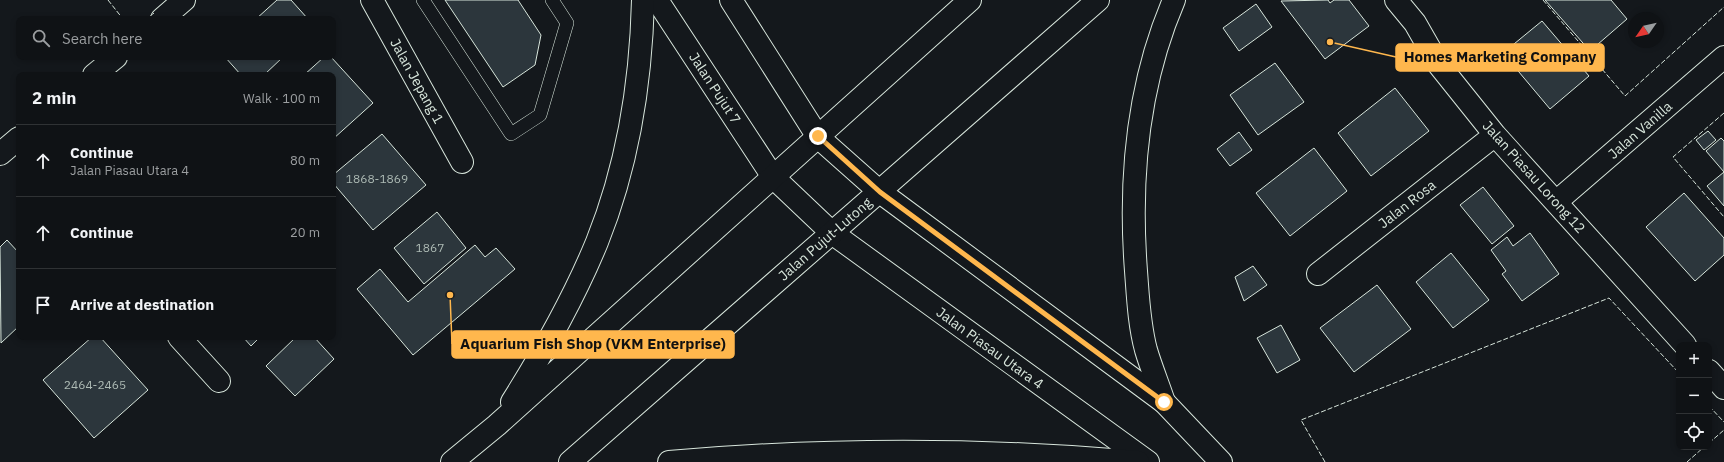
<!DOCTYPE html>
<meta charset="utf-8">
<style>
:root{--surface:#0f1215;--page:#1d2022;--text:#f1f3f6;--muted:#9b9ea0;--line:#2f3234}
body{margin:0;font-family:"IBM Plex Sans",sans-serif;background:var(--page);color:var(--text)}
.controls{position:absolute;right:12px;bottom:12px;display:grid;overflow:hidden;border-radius:8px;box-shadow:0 2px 6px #0003}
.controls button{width:36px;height:36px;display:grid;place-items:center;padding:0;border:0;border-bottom:1px solid var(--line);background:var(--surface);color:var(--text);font:20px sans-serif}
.compass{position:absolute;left:1628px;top:12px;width:36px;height:36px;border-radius:50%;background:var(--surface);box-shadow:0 2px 6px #0003;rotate:236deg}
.stop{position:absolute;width:12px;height:12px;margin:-9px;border:3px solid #ffb74d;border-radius:50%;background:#fff}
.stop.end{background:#ffb74d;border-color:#fff;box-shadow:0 1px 4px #0008}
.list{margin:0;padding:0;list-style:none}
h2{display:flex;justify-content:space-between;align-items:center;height:52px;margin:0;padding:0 16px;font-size:17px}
h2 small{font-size:13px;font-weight:400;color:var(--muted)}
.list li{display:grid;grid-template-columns:26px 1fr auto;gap:12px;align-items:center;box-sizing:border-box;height:72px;padding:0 16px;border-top:1px solid var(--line)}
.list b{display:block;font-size:15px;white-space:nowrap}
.list p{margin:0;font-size:13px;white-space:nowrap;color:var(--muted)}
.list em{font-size:13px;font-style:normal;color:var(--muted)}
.icon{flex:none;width:22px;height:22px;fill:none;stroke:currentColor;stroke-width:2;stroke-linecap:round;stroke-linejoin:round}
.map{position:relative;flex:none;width:1724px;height:462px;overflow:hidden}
.search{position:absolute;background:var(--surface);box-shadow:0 2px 6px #0003;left:16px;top:16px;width:320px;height:44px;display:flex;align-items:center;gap:10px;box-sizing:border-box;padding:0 14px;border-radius:8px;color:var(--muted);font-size:15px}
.panel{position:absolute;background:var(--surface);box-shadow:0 2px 6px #0003;left:16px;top:72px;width:320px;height:268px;border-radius:8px}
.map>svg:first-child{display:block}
</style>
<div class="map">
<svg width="1724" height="462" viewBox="0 0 1724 462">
<rect width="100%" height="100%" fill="#14181c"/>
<!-- building -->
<path fill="#2c363c" stroke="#d8e6dc" d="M277 0H291L308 19H256Z
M445 0H518L541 35 535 65 503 87Z
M1328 0 1330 3 1334 0H1349L1369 26 1325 59 1281 1Z
M1545 0H1611L1627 19 1590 51Z
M1256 4 1272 27 1239 51 1223 28Z
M1542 21 1589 76 1550 109 1503 53Z
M225 57H283L264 75H241Z
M324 57H331L373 103 333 139V75H304Z
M1275 63 1304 102 1258 135 1230 95Z
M1395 88 1429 131 1371 176 1338 133Z
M1708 131 1716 140 1704 150 1696 140Z
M1239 132 1252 150 1230 166 1217 149Z
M382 134 426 185 373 230 333 183V175Z
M1721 138 1724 141V206L1707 186 1724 172 1706 151Z
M1314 148 1347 191 1290 236 1256 193Z
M1483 187 1514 226 1492 244 1460 205Z
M1684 193 1724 238V255L1695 281 1646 227Z
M437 212 466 248 424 284 394 248Z
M1530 233 1559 274 1522 301 1502 274 1506 271 1491 250 1507 237 1513 246Z
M7 240 19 253V326L1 343 0 247Z
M475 245 485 257 496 248 515 269 413 355 357 289 380 269 408 302Z
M1451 253 1489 300 1453 328 1416 282Z
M1253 266 1267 285 1244 301 1235 277Z
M1377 285 1411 329 1354 372 1320 328Z
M1281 325 1300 360 1277 373 1257 338Z
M92 337H100L148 390 94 438 43 380Z
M243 337H260L251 346Z
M296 337H314L334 359 295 396 266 366Z"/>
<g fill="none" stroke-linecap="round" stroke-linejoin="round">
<!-- service casing -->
<g stroke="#d8e6dc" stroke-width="14">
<path id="service" d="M423 0 511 134 540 115 567 23 552 0"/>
</g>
<!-- minor casing -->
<g stroke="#d8e6dc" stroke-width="24">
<path id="minor" d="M372 0 462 162
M1396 0 1415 23 1439 65 1495 135 1685 345
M162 19 184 0
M94 75 116 57
M0 154 19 138
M1556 202 1724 57
M1318 274 1495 135
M179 337 219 381
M1709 371 1724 388"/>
</g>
<!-- tertiary casing -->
<g stroke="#d8e6dc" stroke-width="24">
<path id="tertiary" d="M880 192 1164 402 1221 462
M832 233 1148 462"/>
</g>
<!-- primary casing -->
<g stroke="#d8e6dc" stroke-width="24">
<path id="primary" d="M657 0 773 177 832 233
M731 0 818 137 880 192"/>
</g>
<!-- trunk casing -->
<g stroke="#d8e6dc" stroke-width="24">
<path id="trunk" d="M512 402C544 351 574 298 597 242 628 165 641 83 643 0
M1164 402C1158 384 1151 367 1146 350 1139 324 1138 297 1136 271 1129 179 1137 86 1174 0
M452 462 497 425 970 0
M570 462 1098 0
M669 462C828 448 979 448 1138 462"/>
</g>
<!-- service -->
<use href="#service" stroke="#14181c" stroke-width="13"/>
<!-- minor -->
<use href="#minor" stroke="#14181c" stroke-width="22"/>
<!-- tertiary -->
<use href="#tertiary" stroke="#14181c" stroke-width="22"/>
<!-- primary -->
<use href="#primary" stroke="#14181c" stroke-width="22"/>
<!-- trunk -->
<use href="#trunk" stroke="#14181c" stroke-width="22"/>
<!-- fence -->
<path stroke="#d8e6dc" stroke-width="1" stroke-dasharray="5 2" stroke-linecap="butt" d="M108 0 123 19
M1543 0 1625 96 1724 7
M147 19 154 13
M1724 113 1673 157 1724 217
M1709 406 1724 422
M1709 443 1724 430
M1325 462 1301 420 1609 298 1679 373
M1687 462 1704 447"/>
</g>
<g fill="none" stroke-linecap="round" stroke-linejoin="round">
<!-- route -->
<path stroke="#ffb74d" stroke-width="5" d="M818 136 880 192 1164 402"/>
</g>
<g text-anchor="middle" stroke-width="3" stroke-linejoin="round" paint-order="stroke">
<!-- number labels -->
<g font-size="12" fill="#adbab4">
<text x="377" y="183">1868-1869</text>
<text x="430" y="252">1867</text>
<text x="95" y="389">2464-2465</text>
</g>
<!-- street labels -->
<g font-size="14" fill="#d8e6dc" stroke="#14181c">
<text transform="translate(417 81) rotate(61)" y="5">Jalan Jepang 1</text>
<text transform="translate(715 88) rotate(57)" y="5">Jalan Pujut 7</text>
<text transform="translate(1640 130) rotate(-41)" y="5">Jalan Vanilla</text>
<text transform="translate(1534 177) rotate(48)" y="5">Jalan Piasau Lorong 12</text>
<text transform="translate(1407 204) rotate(-38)" y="5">Jalan Rosa</text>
<text transform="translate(825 239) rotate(-41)" y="5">Jalan Pujut-Lutong</text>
<text transform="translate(990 348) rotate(36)" y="5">Jalan Piasau Utara 4</text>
</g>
</g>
<!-- callouts -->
<path fill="none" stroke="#ffb74d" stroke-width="1.5" d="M1330 42L1396 57M450 295L452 344"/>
<g fill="#ffb74d" stroke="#14181c" stroke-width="1.5">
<circle cx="1330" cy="42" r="4"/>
<circle cx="450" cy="295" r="4"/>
</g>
<g fill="#ffb74d" stroke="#ffb74d" stroke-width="1.5">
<rect x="1396" y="44" width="208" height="27" rx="4"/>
<rect x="452" y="331" width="282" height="27" rx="4"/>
</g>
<g font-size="15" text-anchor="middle" font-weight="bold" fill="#111">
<text x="1500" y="62">Homes Marketing Company</text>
<text x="593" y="349">Aquarium Fish Shop (VKM Enterprise)</text>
</g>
</svg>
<div class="controls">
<button>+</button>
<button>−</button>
<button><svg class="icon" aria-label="locate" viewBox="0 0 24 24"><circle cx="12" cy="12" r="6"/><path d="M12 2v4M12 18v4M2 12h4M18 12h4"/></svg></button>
</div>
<svg class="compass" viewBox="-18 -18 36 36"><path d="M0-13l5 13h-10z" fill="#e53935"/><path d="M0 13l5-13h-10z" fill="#9b9ea0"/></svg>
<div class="stop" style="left:1164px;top:402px"></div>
<div class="stop end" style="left:818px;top:136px"></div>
<div class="search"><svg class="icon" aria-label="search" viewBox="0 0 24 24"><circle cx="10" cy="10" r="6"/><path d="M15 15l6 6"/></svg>Search here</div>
<section class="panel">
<h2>2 min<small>Walk · 100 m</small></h2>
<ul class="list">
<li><svg class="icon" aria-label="ahead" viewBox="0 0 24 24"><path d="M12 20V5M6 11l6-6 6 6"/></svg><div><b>Continue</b><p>Jalan Piasau Utara 4</p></div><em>80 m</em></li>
<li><svg class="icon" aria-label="ahead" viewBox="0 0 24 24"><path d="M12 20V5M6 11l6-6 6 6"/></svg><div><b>Continue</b></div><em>20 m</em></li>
<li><svg class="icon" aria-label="arrive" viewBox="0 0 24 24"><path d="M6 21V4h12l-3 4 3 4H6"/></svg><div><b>Arrive at destination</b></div></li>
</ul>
</section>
</div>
